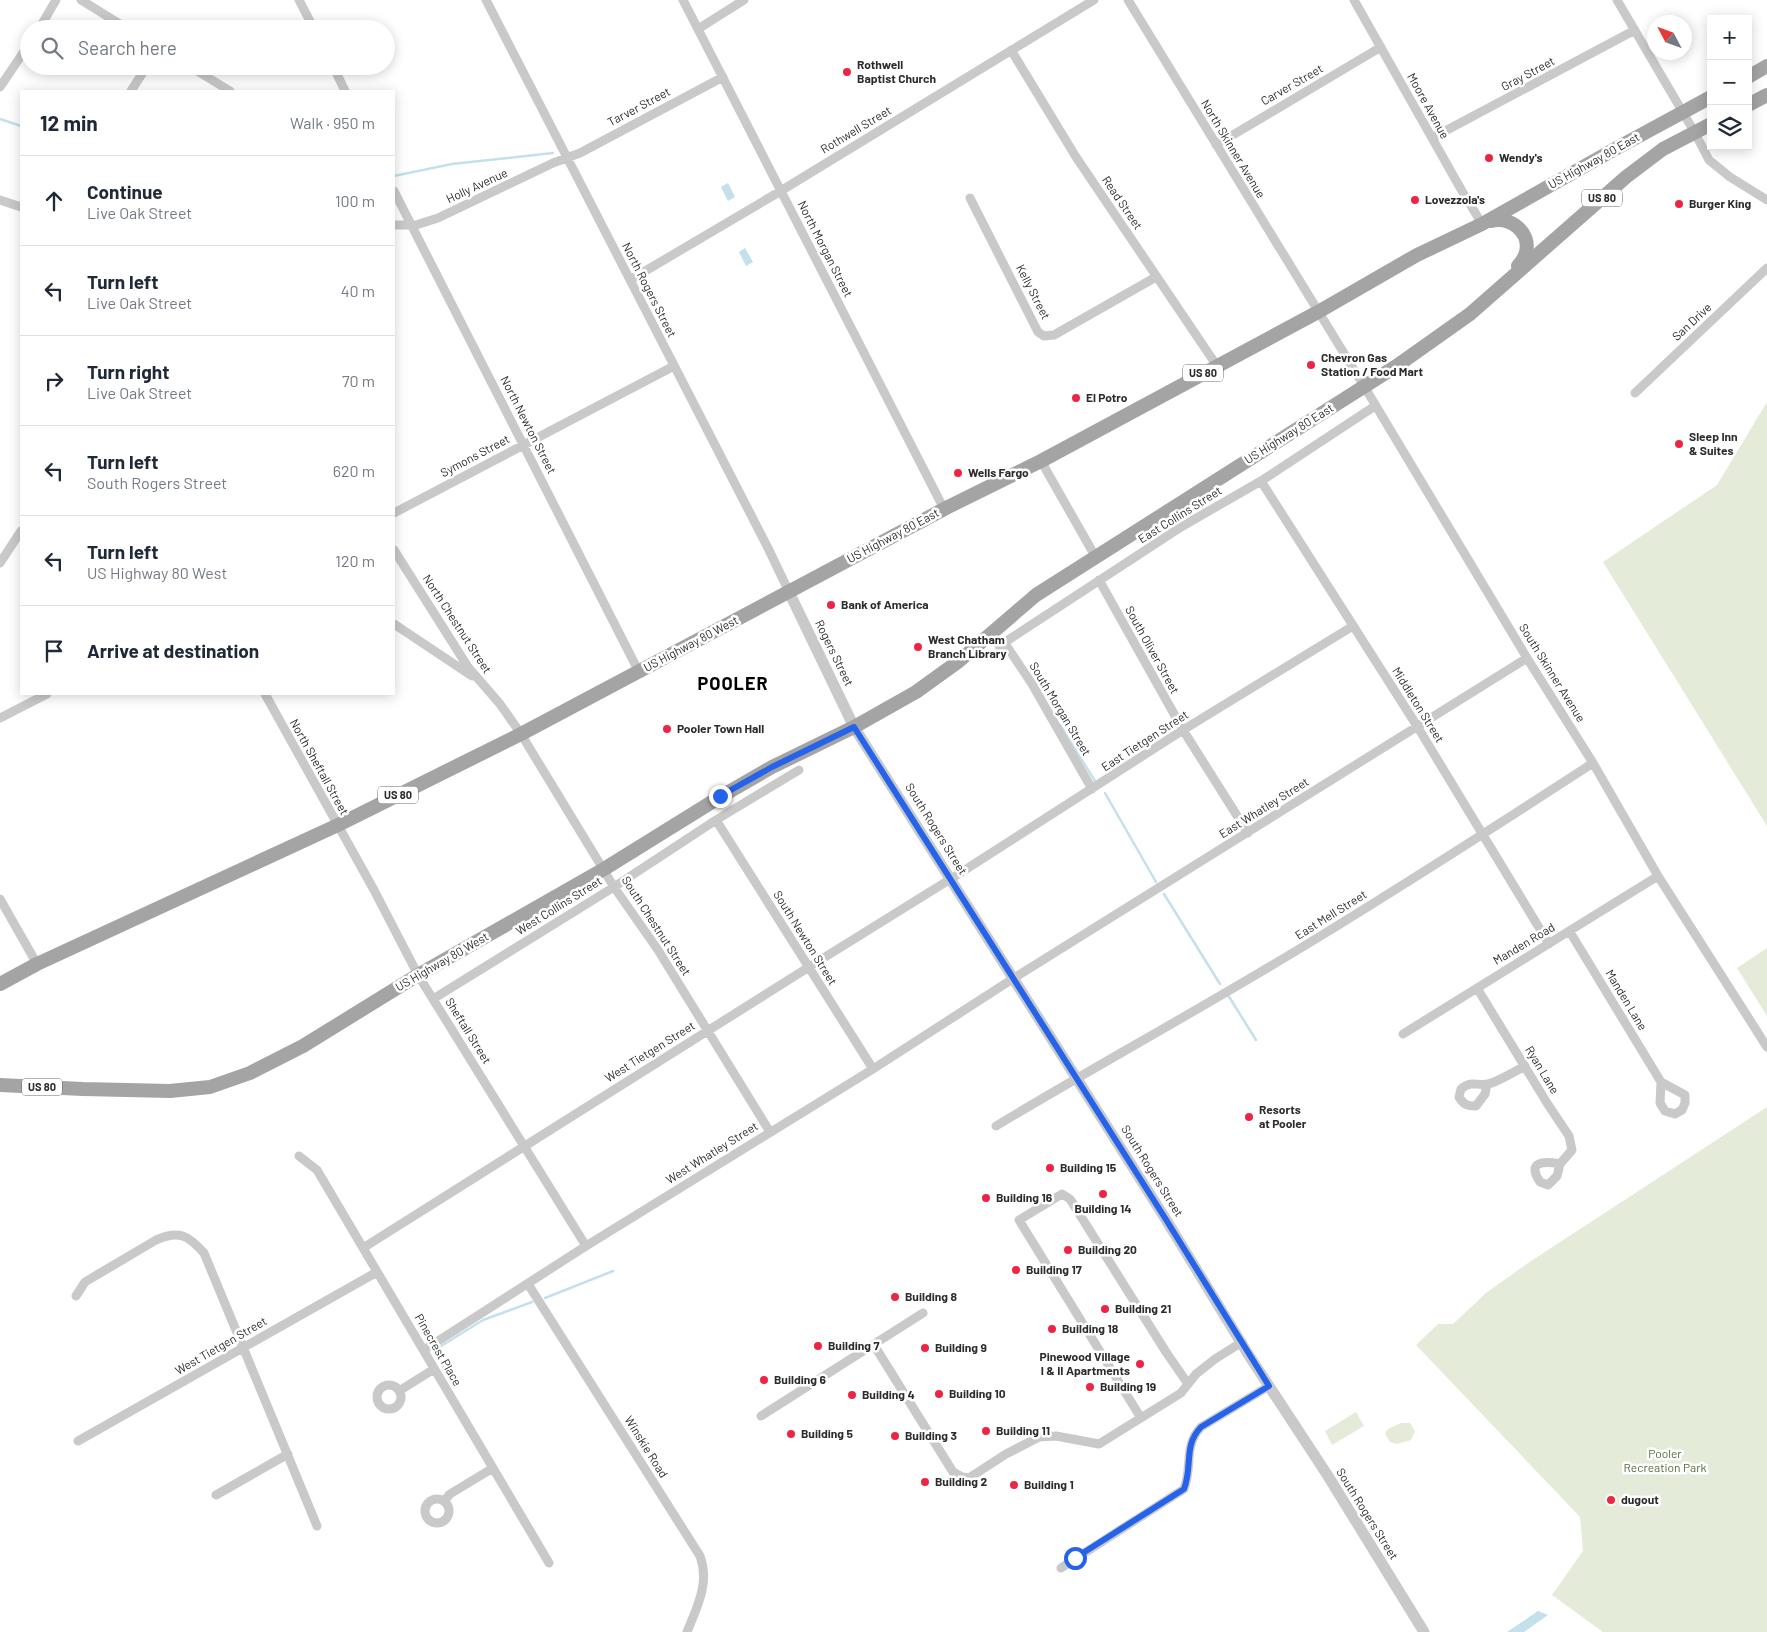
<!DOCTYPE html>
<meta charset="utf-8">
<style>
:root{--surface:#fff;--page:#f6f6f7;--text:#1f2937;--muted:#747a83;--line:#e0e1e3}
body{margin:0;font-family:Barlow,sans-serif;background:var(--page);color:var(--text)}
.controls{position:absolute;right:15px;top:15px;display:grid;overflow:hidden;border-radius:0px;box-shadow:0 2px 12px #0003}
.controls button{width:45px;height:45px;display:grid;place-items:center;padding:0;border:0;border-bottom:1px solid var(--line);background:var(--surface);color:var(--text);font:25px sans-serif}
.compass{position:absolute;left:1647px;top:15px;width:45px;height:45px;border-radius:50%;background:var(--surface);box-shadow:0 2px 12px #0003;rotate:311deg}
.stop{position:absolute;width:15px;height:15px;margin:-11px;border:4px solid #2563eb;border-radius:50%;background:#fff}
.stop.end{background:#2563eb;border-color:#fff;box-shadow:0 1px 5px #0008}
.list{margin:0;padding:0;list-style:none}
h2{display:flex;justify-content:space-between;align-items:center;height:65px;margin:0;padding:0 20px;font-size:21px}
h2 small{font-size:16px;font-weight:400;color:var(--muted)}
.list li{display:grid;grid-template-columns:32px 1fr auto;gap:15px;align-items:center;box-sizing:border-box;height:90px;padding:0 20px;border-top:1px solid var(--line)}
.list b{display:block;font-size:19px;white-space:nowrap}
.list p{margin:0;font-size:16px;white-space:nowrap;color:var(--muted)}
.list em{font-size:16px;font-style:normal;color:var(--muted)}
.icon{flex:none;width:28px;height:28px;fill:none;stroke:currentColor;stroke-width:2;stroke-linecap:round;stroke-linejoin:round}
.map{position:relative;flex:none;width:1767px;height:1632px;overflow:hidden}
.search{position:absolute;background:var(--surface);box-shadow:0 2px 12px #0003;left:20px;top:20px;width:375px;height:55px;display:flex;align-items:center;gap:12px;box-sizing:border-box;padding:0 18px;border-radius:28px;color:var(--muted);font-size:19px}
.panel{position:absolute;background:var(--surface);box-shadow:0 2px 12px #0003;left:20px;top:90px;width:375px;height:605px;border-radius:0px}
.map>svg:first-child{display:block}
</style>
<div class="map">
<svg width="1767" height="1632" viewBox="0 0 1767 1632">
<rect width="100%" height="100%" fill="#fff"/>
<!-- green -->
<path fill="#e4ebd9" d="M1767 402V826L1603 562 1717 485Z
M1767 948V1016L1737 968Z
M1767 1107V1632H1603L1552 1595 1583 1551 1580 1517 1416 1345 1438 1324H1453L1486 1293 1528 1263Z
M1356 1412 1364 1426 1332 1445 1325 1431Z
M1401 1423H1410L1415 1431 1411 1440 1397 1444 1390 1442 1385 1434 1388 1429Z"/>
<!-- water -->
<path fill="#c3e0ec" d="M728 183 735 197 728 201 721 187Z
M745 248 753 262 746 266 739 252Z
M1538 1611 1548 1615 1524 1632H1507Z"/>
<g fill="none" stroke-linecap="round" stroke-linejoin="round">
<!-- stream -->
<path stroke="#c3e0ec" stroke-width="2.5" d="M0 119 21 126
M394 176 452 164 553 153
M1060 725 1095 781
M1105 793 1156 882
M1164 894 1220 984
M1228 995 1256 1040
M545 1298 613 1271
M448 1374 433 1351 483 1320 532 1302"/>
<!-- minor -->
<path stroke="#c9c9c9" stroke-width="9" d="M81 0 128 29
M299 0 314 29
M486 0 768 548 789 592
M683 0 944 509
M1128 0 1364 386 1527 658 1593 763 1658 876 1767 1047
M1354 0 1462 191 1482 224
M1617 0 1695 133 1709 160 1730 177 1767 200
M39 29 56 0
M698 29 744 0
M1011 50 1076 157 1217 366
M189 66 230 91
M333 66 345 91
M0 87 29 44
M131 91 147 66
M1432 138 1635 30
M1216 145 1381 47
M394 191 639 672
M970 198 1038 332 1044 336 1054 335 1156 277
M0 200 21 207
M394 225H416L438 218 553 163 580 153 723 77
M630 280 774 195 1094 0
M1635 393 1767 268
M1041 461 1095 556
M1261 481 1417 726 1549 944
M394 513 674 366
M394 550 468 667 500 704 521 734 614 887 658 950 770 1132
M0 563 21 531
M1099 580 1183 730 1248 833
M394 624 472 676
M1004 642 1032 684 1092 789
M999 646 1181 527 1261 481 1375 406
M265 694 374 890 418 975 586 1246
M0 718 47 694
M716 820 873 1069
M0 899 37 964
M1570 932 1661 1082 1685 1095V1103L1682 1110 1675 1114 1665 1111 1660 1103 1661 1082
M1477 988 1547 1103 1569 1136 1572 1150 1560 1164C1544 1161 1526 1161 1540 1182L1548 1185 1557 1176 1560 1164
M433 999 614 887 716 820 799 770
M1403 1034 1658 876
M1487 1084 1485 1094 1476 1106C1467 1106 1464 1105 1459 1097L1461 1089C1473 1080 1475 1086 1488 1084 1497 1082 1516 1071 1525 1066
M996 1126C1099 1064 1206 1006 1309 943 1404 885 1499 824 1593 763
M299 1156 317 1170 549 1563
M363 1248 809 967 957 875 1183 730 1353 626
M528 1284 700 1556C710 1583 697 1607 687 1632
M76 1296 85 1282 156 1240C179 1230 188 1235 204 1253L317 1526
M874 1345 953 1472 962 1477 969 1478 1006 1454 1039 1437 1056 1436 1099 1444 1181 1393 1196 1374 1215 1359 1242 1342
M424 1350 586 1246 873 1069 1014 978 1527 658
M377 1397a12 12 0 1 1 24 0a12 12 0 1 1-24 0Z
M399 1391 434 1369
M761 1416 923 1313
M1141 1418 1019 1220 1062 1194 1070 1199 1166 1352 1188 1384
M78 1441 377 1272
M216 1495 288 1454
M425 1511a12 12 0 1 1 24 0a12 12 0 1 1-24 0Z
M444 1501 450 1494 493 1468
M1061 1568 1184 1489C1193 1466 1183 1446 1201 1427L1269 1386"/>
<!-- tertiary -->
<path stroke="#c9c9c9" stroke-width="11" d="M789 592 854 727 1165 1218 1248 1354 1328 1476 1424 1632"/>
<!-- primary -->
<path stroke="#a4a4a4" stroke-width="14" d="M1748 77 1767 66
M1748 105 1767 95
M1491 221C1510 216 1531 232 1526 252 1525 258 1521 262 1518 266
M0 984 37 964 338 825 521 734 948 507 1041 461 1318 312 1417 255 1482 224 1615 149 1711 97
M0 1085 83 1089 170 1091 210 1087 250 1073 303 1046 418 975 604 869 720 797 772 767 854 727 916 692 959 661 1036 595 1398 365 1470 314 1626 177 1663 149 1711 124"/>
</g>
<g fill="none" stroke-linecap="round" stroke-linejoin="round">
<!-- route -->
<path stroke="#2563eb" stroke-width="6" d="M720 796 772 767 854 727 1165 1218 1269 1386 1201 1427C1183 1446 1193 1466 1184 1489L1075 1558"/>
</g>
<!-- markers -->
<g fill="#ed2544" stroke="#fff" stroke-width="2">
<circle cx="847" cy="72" r="5"/>
<circle cx="1489" cy="158" r="5"/>
<circle cx="1415" cy="200" r="5"/>
<circle cx="1679" cy="204" r="5"/>
<circle cx="1311" cy="365" r="5"/>
<circle cx="1076" cy="398" r="5"/>
<circle cx="1679" cy="444" r="5"/>
<circle cx="958" cy="473" r="5"/>
<circle cx="831" cy="605" r="5"/>
<circle cx="918" cy="647" r="5"/>
<circle cx="667" cy="729" r="5"/>
<circle cx="1249" cy="1117" r="5"/>
<circle cx="1050" cy="1168" r="5"/>
<circle cx="1103" cy="1194" r="5"/>
<circle cx="986" cy="1198" r="5"/>
<circle cx="1068" cy="1250" r="5"/>
<circle cx="1016" cy="1270" r="5"/>
<circle cx="895" cy="1297" r="5"/>
<circle cx="1105" cy="1309" r="5"/>
<circle cx="1052" cy="1329" r="5"/>
<circle cx="818" cy="1346" r="5"/>
<circle cx="925" cy="1348" r="5"/>
<circle cx="1140" cy="1364" r="5"/>
<circle cx="764" cy="1380" r="5"/>
<circle cx="1090" cy="1387" r="5"/>
<circle cx="939" cy="1394" r="5"/>
<circle cx="852" cy="1395" r="5"/>
<circle cx="986" cy="1431" r="5"/>
<circle cx="791" cy="1434" r="5"/>
<circle cx="895" cy="1436" r="5"/>
<circle cx="925" cy="1482" r="5"/>
<circle cx="1014" cy="1485" r="5"/>
<circle cx="1611" cy="1500" r="5"/>
</g>
<g text-anchor="middle" stroke-width="5" stroke-linejoin="round" paint-order="stroke">
<!-- shield labels -->
<g fill="#fff" stroke="#6b6b6b" stroke-width="1">
<rect x="1582" y="189.5" width="40" height="17" rx="4"/>
<rect x="1183" y="364.5" width="40" height="17" rx="4"/>
<rect x="378" y="786.5" width="40" height="17" rx="4"/>
<rect x="22" y="1078.5" width="40" height="17" rx="4"/>
</g>
<g font-size="11" font-weight="bold" fill="#2c2c2c">
<text x="1602" y="202">US 80</text>
<text x="1203" y="377">US 80</text>
<text x="398" y="799">US 80</text>
<text x="42" y="1091">US 80</text>
</g>
<!-- poi labels -->
<g font-size="12" font-weight="bold" fill="#2c2c2c" stroke="#fff" text-anchor="start">
<text x="857" y="69">Rothwell<tspan x="857" dy="14">Baptist Church</tspan></text>
<text x="1499" y="162">Wendy's</text>
<text x="1425" y="204">Lovezzola's</text>
<text x="1689" y="208">Burger King</text>
<text x="1321" y="362">Chevron Gas<tspan x="1321" dy="14">Station / Food Mart</tspan></text>
<text x="1086" y="402">El Potro</text>
<text x="1689" y="441">Sleep Inn<tspan x="1689" dy="14">&amp; Suites</tspan></text>
<text x="968" y="477">Wells Fargo</text>
<text x="841" y="609">Bank of America</text>
<text x="928" y="644">West Chatham<tspan x="928" dy="14">Branch Library</tspan></text>
<text x="677" y="733">Pooler Town Hall</text>
<text x="1259" y="1114">Resorts<tspan x="1259" dy="14">at Pooler</tspan></text>
<text x="1060" y="1172">Building 15</text>
<text x="996" y="1202">Building 16</text>
<text x="1103" y="1213" text-anchor="middle">Building 14</text>
<text x="1078" y="1254">Building 20</text>
<text x="1026" y="1274">Building 17</text>
<text x="905" y="1301">Building 8</text>
<text x="1115" y="1313">Building 21</text>
<text x="1062" y="1333">Building 18</text>
<text x="828" y="1350">Building 7</text>
<text x="935" y="1352">Building 9</text>
<text x="1130" y="1361" text-anchor="end">Pinewood Village<tspan x="1130" dy="14">I &amp; II Apartments</tspan></text>
<text x="774" y="1384">Building 6</text>
<text x="1100" y="1391">Building 19</text>
<text x="949" y="1398">Building 10</text>
<text x="862" y="1399">Building 4</text>
<text x="996" y="1435">Building 11</text>
<text x="801" y="1438">Building 5</text>
<text x="905" y="1440">Building 3</text>
<text x="935" y="1486">Building 2</text>
<text x="1024" y="1489">Building 1</text>
<text x="1621" y="1504">dugout</text>
</g>
<!-- street labels -->
<g font-size="12" fill="#2c2c2c" stroke="#fff">
<text transform="translate(1528 74) rotate(-28)" y="4">Gray Street</text>
<text transform="translate(1292 85) rotate(-30)" y="4">Carver Street</text>
<text transform="translate(1428 106) rotate(61)" y="4">Moore Avenue</text>
<text transform="translate(639 107) rotate(-28)" y="4">Tarver Street</text>
<text transform="translate(856 130) rotate(-31)" y="4">Rothwell Street</text>
<text transform="translate(1233 149) rotate(59)" y="4">North Skinner Avenue</text>
<text transform="translate(1594 161) rotate(-29)" y="4">US Highway 80 East</text>
<text transform="translate(477 186) rotate(-25)" y="4">Holly Avenue</text>
<text transform="translate(1122 203) rotate(56)" y="4">Read Street</text>
<text transform="translate(825 249) rotate(63)" y="4">North Morgan Street</text>
<text transform="translate(649 290) rotate(63)" y="4">North Rogers Street</text>
<text transform="translate(1033 292) rotate(63)" y="4">Kelly Street</text>
<text transform="translate(1692 322) rotate(-43)" y="4">San Drive</text>
<text transform="translate(528 425) rotate(63)" y="4">North Newton Street</text>
<text transform="translate(1289 434) rotate(-32)" y="4">US Highway 80 East</text>
<text transform="translate(475 456) rotate(-28)" y="4">Symons Street</text>
<text transform="translate(1180 515) rotate(-32)" y="4">East Collins Street</text>
<text transform="translate(893 536) rotate(-28)" y="4">US Highway 80 East</text>
<text transform="translate(457 624) rotate(57)" y="4">North Chestnut Street</text>
<text transform="translate(691 644) rotate(-28)" y="4">US Highway 80 West</text>
<text transform="translate(1152 650) rotate(61)" y="4">South Oliver Street</text>
<text transform="translate(834 653) rotate(64)" y="4">Rogers Street</text>
<text transform="translate(1552 673) rotate(58)" y="4">South Skinner Avenue</text>
<text transform="translate(1418 705) rotate(58)" y="4">Middleton Street</text>
<text transform="translate(1060 709) rotate(59)" y="4">South Morgan Street</text>
<text transform="translate(1145 741) rotate(-33)" y="4">East Tietgen Street</text>
<text transform="translate(319 767) rotate(61)" y="4">North Sheftall Street</text>
<text transform="translate(1264 808) rotate(-32)" y="4">East Whatley Street</text>
<text transform="translate(936 829) rotate(58)" y="4">South Rogers Street</text>
<text transform="translate(559 906) rotate(-32)" y="4">West Collins Street</text>
<text transform="translate(1331 915) rotate(-32)" y="4">East Mell Street</text>
<text transform="translate(656 926) rotate(57)" y="4">South Chestnut Street</text>
<text transform="translate(805 938) rotate(58)" y="4">South Newton Street</text>
<text transform="translate(1524 944) rotate(-31)" y="4">Manden Road</text>
<text transform="translate(442 962) rotate(-30)" y="4">US Highway 80 West</text>
<text transform="translate(1626 1000) rotate(59)" y="4">Manden Lane</text>
<text transform="translate(468 1031) rotate(58)" y="4">Sheftall Street</text>
<text transform="translate(650 1052) rotate(-32)" y="4">West Tietgen Street</text>
<text transform="translate(1542 1070) rotate(59)" y="4">Ryan Lane</text>
<text transform="translate(712 1153) rotate(-32)" y="4">West Whatley Street</text>
<text transform="translate(1152 1171) rotate(58)" y="4">South Rogers Street</text>
<text transform="translate(221 1346) rotate(-30)" y="4">West Tietgen Street</text>
<text transform="translate(438 1350) rotate(60)" y="4">Pinecrest Place</text>
<text transform="translate(646 1447) rotate(58)" y="4">Winskie Road</text>
<text transform="translate(1367 1514) rotate(58)" y="4">South Rogers Street</text>
</g>
<!-- park labels -->
<g font-size="12" fill="#536938" stroke="#fff">
<text x="1665" y="1458">Pooler<tspan x="1665" dy="14">Recreation Park</tspan></text>
</g>
<!-- district labels -->
<g font-size="18" font-weight="bold" letter-spacing="1" fill="#000" stroke="#fff">
<text x="733" y="690">POOLER</text>
</g>
</g>
</svg>
<div class="controls">
<button>+</button>
<button>−</button>
<button><svg class="icon" aria-label="layers" viewBox="0 0 24 24"><path d="M12 4l9 5-9 5-9-5zM3 14l9 5 9-5"/></svg></button>
</div>
<svg class="compass" viewBox="-18 -18 36 36"><path d="M0-13l5 13h-10z" fill="#e53935"/><path d="M0 13l5-13h-10z" fill="#747a83"/></svg>
<div class="stop" style="left:1075px;top:1558px"></div>
<div class="stop end" style="left:720px;top:796px"></div>
<div class="search"><svg class="icon" aria-label="search" viewBox="0 0 24 24"><circle cx="10" cy="10" r="6"/><path d="M15 15l6 6"/></svg>Search here</div>
<section class="panel">
<h2>12 min<small>Walk · 950 m</small></h2>
<ul class="list">
<li><svg class="icon" aria-label="ahead" viewBox="0 0 24 24"><path d="M12 20V5M6 11l6-6 6 6"/></svg><div><b>Continue</b><p>Live Oak Street</p></div><em>100 m</em></li>
<li><svg class="icon" aria-label="left" viewBox="0 0 24 24"><path d="M17 20v-9H6M10 6l-5 5 5 5"/></svg><div><b>Turn left</b><p>Live Oak Street</p></div><em>40 m</em></li>
<li><svg class="icon" aria-label="right" viewBox="0 0 24 24"><path d="M7 20v-9h11M14 6l5 5-5 5"/></svg><div><b>Turn right</b><p>Live Oak Street</p></div><em>70 m</em></li>
<li><svg class="icon" aria-label="left" viewBox="0 0 24 24"><path d="M17 20v-9H6M10 6l-5 5 5 5"/></svg><div><b>Turn left</b><p>South Rogers Street</p></div><em>620 m</em></li>
<li><svg class="icon" aria-label="left" viewBox="0 0 24 24"><path d="M17 20v-9H6M10 6l-5 5 5 5"/></svg><div><b>Turn left</b><p>US Highway 80 West</p></div><em>120 m</em></li>
<li><svg class="icon" aria-label="arrive" viewBox="0 0 24 24"><path d="M6 21V4h12l-3 4 3 4H6"/></svg><div><b>Arrive at destination</b></div></li>
</ul>
</section>
</div>
